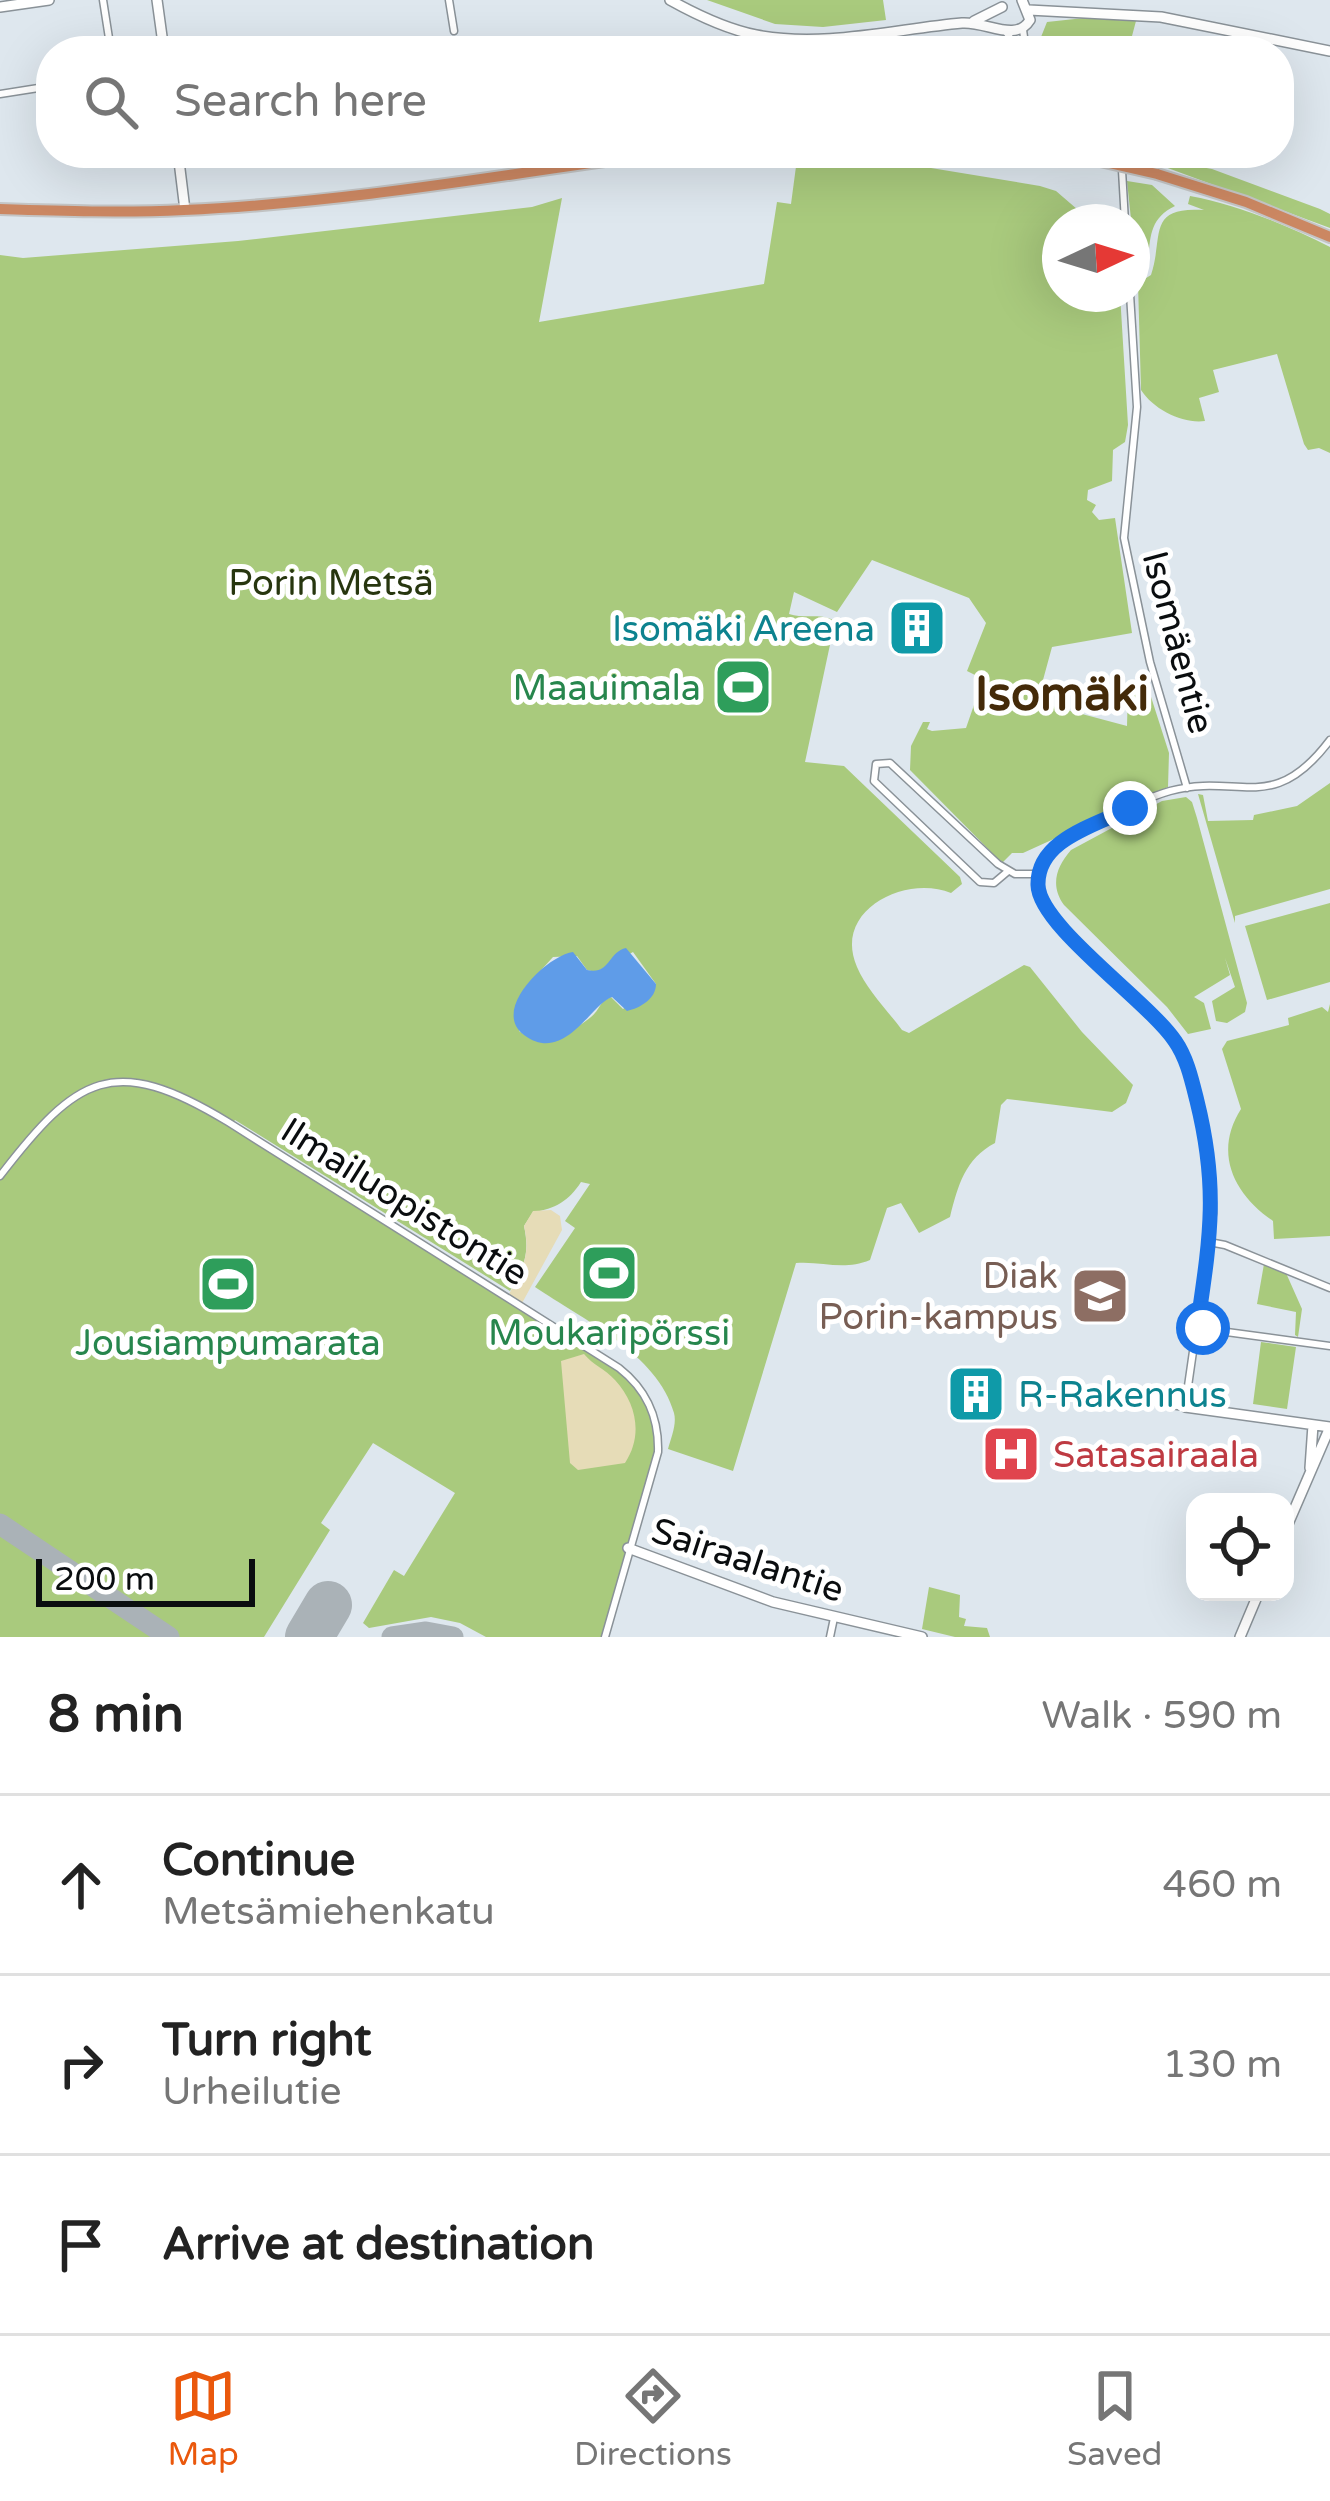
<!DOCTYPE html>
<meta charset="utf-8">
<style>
:root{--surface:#fff;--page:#f6f6f6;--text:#222;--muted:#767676;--line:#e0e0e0;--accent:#ea580c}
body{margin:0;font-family:"Varela Round",sans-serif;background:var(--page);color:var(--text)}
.controls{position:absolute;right:36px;bottom:36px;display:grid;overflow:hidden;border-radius:24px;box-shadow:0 12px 48px #0002}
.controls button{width:108px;height:108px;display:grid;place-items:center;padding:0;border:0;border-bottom:3px solid var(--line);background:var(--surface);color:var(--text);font:60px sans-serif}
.compass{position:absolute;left:1042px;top:204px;width:108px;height:108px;border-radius:50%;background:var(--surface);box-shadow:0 12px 48px #0002;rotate:86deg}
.scale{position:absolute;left:36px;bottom:30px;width:219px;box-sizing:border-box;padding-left:12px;border:6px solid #0a0d0f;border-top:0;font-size:33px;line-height:42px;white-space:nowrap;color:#0a0d0f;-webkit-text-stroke:9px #fff;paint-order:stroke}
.stop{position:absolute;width:36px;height:36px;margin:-27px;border:9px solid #1a73e8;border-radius:50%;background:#fff}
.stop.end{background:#1a73e8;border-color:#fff;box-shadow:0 3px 12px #0008}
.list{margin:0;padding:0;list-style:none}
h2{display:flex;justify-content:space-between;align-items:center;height:156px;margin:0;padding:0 48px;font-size:51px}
h2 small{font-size:39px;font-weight:400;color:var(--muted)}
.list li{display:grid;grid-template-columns:78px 1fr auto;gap:36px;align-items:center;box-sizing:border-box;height:180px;padding:0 48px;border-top:3px solid var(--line)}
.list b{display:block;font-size:45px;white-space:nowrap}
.list p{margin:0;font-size:39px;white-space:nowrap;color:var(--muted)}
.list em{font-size:39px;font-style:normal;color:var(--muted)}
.icon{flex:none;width:66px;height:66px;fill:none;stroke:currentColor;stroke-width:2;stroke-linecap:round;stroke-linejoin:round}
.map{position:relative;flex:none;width:1330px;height:1637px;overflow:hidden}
.search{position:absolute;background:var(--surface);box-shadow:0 12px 48px #0002;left:36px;right:36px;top:36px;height:132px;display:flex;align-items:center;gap:30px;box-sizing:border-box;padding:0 42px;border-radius:48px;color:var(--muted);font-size:45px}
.sheet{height:696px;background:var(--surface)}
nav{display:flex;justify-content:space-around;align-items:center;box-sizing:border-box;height:168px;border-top:3px solid var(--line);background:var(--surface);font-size:33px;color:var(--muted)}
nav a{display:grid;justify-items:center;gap:6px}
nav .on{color:var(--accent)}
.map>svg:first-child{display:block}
</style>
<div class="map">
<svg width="1330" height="1637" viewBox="0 0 1330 1637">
<rect width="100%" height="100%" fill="#dee7ee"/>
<!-- green -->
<path fill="#a9ca7d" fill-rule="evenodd" d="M707 0H883L886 20 823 27 775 24Z
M1084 18 1136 21 1128 51H1031L1027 45 1041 37 1047 22Z
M817 158 875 167 931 168 1040 186 1056 191 1092 222H1060V294H1120L1128 425 1125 442 1113 450 1112 481 1088 490 1087 500 1096 505 1092 512 1099 520 1115 518 1132 633 1052 647 1037 702 1127 726 1128 687 1144 675 1169 753 1168 787 1023 853H1012L1002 863 910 770 911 746 923 722H930L927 729 932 731 966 728 983 679 967 671 986 623 969 598 872 560 837 612 794 592 789 614C805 619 819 613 833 620L831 625 834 626 805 762 844 766 960 877 962 884 951 893C906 874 832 910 857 967 866 989 888 1011 902 1030L909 1033 1024 965 1030 967 1082 1032 1133 1085 1126 1103 1112 1112 1007 1099 1001 1105 995 1143C965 1159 958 1185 950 1217L919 1233 901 1203 887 1208 870 1260C843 1271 823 1261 796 1263L733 1471 668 1449C671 1438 677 1424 674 1413 658 1354 582 1319 535 1287L575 1228 565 1221 590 1184 581 1182C569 1201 555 1209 533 1212L524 1226C530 1254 524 1266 510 1291L235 1120 232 1124 621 1369 651 1407 658 1452 605 1637H486L460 1623 431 1617 369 1628 363 1623 394 1570 404 1576 455 1493 373 1443 321 1523 330 1530 264 1637H0V255L23 258 238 241 532 207 562 198 539 322 764 284 777 202 791 204 797 159ZM633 952 656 984 623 1009 611 997C598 1002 601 1009 591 1017 572 1033 540 1048 519 1031L524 989 553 957 577 956 587 970 596 972Z
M1179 163 1212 169 1320 209 1330 214V228L1165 167Z
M1127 181 1152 185 1175 206C1146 220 1151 243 1147 270L1137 276Z
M1190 196C1238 205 1284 224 1330 247V453L1319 448 1308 450 1304 444 1277 354 1213 370 1219 392 1199 398 1205 421C1183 424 1154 410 1141 390L1138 283 1151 275C1164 236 1146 206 1204 210L1188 204Z
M1330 783V889L1235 916V923L1198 794 1203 795 1208 821 1253 820 1254 815 1297 806Z
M1186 797 1192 802 1197 818 1247 1003 1245 1012 1227 1023 1216 1021 1212 1001 1235 987 1225 958 1230 975 1194 997 1204 1003 1211 1029 1188 1034 1167 1007 1064 905C1050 886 1056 867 1071 850L1162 801Z
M1330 903V982L1267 1000 1245 926Z
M1330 1004V1236L1274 1239 1273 1221C1234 1194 1213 1153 1241 1109L1222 1049 1227 1041 1289 1025 1288 1018 1322 1007 1328 1012Z
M1264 1264 1286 1273 1302 1309 1298 1337 1295 1335 1296 1312 1257 1304Z
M1261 1342 1296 1347 1287 1409 1253 1404Z
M929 1587 960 1595 959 1617 966 1619 964 1626 987 1628 990 1637H955L922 1629Z"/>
<!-- sand -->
<path fill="#e6dcb7" d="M551 1210 560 1216 562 1230 521 1305 508 1296C522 1270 531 1256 524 1226L533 1211Z
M584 1354C593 1365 605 1369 615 1380 637 1404 643 1436 625 1463L578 1470 570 1463 561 1361Z"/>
<!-- water -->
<path fill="#5f9ce8" d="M626 948 656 984C656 999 640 1008 627 1011L612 997C591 1004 564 1065 524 1035 490 1010 548 955 573 952L587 970C610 975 608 952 626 948Z"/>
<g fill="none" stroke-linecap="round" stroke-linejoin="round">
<!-- taxiway -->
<path stroke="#aab2b7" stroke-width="21" d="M0 1524 169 1637
M392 1637 426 1632 453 1637"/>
<!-- runway -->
<path stroke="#aab2b7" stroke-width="48" d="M309 1637 328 1605"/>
<!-- street casing -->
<g stroke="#8a9298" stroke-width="9">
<path id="street" d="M103 0 111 51
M449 0 454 31
M1023 30 1026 51
M1006 32 1020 51
M0 94 51 86
M1121 153 1125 222
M1130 294 1137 407 1124 538 1150 662 1187 788
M1007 872 994 883 980 882 874 781 876 764 890 763 998 864 1015 874H1039
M0 1176C77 1076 113 1052 228 1122L619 1368C647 1390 659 1417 658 1452L605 1637
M1209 1242 1225 1245 1330 1288
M1197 1328 1330 1346
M1170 1405 1185 1407 1213 1213 1210 1164 1195 1094 1176 1041 1044 908C1033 878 1040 855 1068 838 1101 823 1135 801 1170 791 1239 772 1272 817 1330 740
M830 1637 834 1618"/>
</g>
<!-- secondary casing -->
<g stroke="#8a9298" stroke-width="12">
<path id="secondary" d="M157 0 164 51
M670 0C697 15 726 29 756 35 824 48 895 29 962 23 986 21 1016 43 1030 20L1022 0
M0 7 49 0
M1029 10 1161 17 1330 51
M974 21 1002 7
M178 153 185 210
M1185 1407 1330 1427
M1310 1468 1313 1425
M1285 1531 1330 1427
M628 1548 773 1602 922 1637
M1240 1637 1259 1592"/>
</g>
<!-- highway casing -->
<g stroke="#c4c5c5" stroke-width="14">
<path id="highway" d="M1059 153 1087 158
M1157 174 1246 202 1330 237
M0 209C61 211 123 213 184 210 344 203 502 175 660 153"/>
</g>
<!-- street -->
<use href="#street" stroke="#fff" stroke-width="6"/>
<!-- secondary -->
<use href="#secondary" stroke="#fff" stroke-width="9"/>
<!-- highway -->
<use href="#highway" stroke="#cb8762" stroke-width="10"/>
<!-- highway-bridge casing -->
<g stroke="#c4c5c5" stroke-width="14" stroke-linecap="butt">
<path id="highway-bridge" d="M1087 158 1157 174"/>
</g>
<!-- highway-bridge -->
<use href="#highway-bridge" stroke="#cb8762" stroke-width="10"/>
</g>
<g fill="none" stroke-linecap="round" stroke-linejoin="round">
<!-- route -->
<path stroke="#1a73e8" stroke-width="15" d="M1130 808C1097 825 1037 839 1038 885 1039 926 1148 1001 1175 1041 1187 1058 1192 1081 1197 1101 1219 1190 1210 1239 1197 1328H1203"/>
</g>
<!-- icons -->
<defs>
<g id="building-square" transform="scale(3)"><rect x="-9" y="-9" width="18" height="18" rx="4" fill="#0f9aa8" stroke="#fff"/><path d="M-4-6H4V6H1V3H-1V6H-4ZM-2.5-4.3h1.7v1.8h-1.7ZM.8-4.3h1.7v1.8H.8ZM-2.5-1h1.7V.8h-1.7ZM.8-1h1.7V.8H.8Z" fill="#fff"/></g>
<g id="stadium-square" transform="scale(3)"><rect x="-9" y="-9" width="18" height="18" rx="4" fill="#2e9e5b" stroke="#fff"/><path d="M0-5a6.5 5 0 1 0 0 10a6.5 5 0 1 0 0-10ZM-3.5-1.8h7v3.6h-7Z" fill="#fff"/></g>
<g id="university-square" transform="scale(3)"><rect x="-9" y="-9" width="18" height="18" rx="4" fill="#8d6e63" stroke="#fff"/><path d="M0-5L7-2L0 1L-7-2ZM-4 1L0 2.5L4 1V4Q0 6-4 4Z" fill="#fff"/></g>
<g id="hospital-square" transform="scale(3)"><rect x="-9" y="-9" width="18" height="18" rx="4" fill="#e0444e" stroke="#fff"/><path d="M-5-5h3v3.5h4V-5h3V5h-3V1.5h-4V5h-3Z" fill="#fff"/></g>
</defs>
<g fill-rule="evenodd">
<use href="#building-square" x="917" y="628"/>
<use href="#stadium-square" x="743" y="687"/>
<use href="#stadium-square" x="609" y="1273"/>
<use href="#stadium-square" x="228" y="1284"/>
<use href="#university-square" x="1100" y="1296"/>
<use href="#building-square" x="976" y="1394"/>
<use href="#hospital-square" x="1011" y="1454"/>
</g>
<g text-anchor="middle" stroke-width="10" stroke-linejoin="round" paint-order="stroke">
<!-- park labels -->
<g font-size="36" fill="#27360f" stroke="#fff">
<text x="331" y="595">Porin Metsä</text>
</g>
<!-- culture labels -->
<g font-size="36" fill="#0d838f" stroke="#fff" text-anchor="end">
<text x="875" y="641">Isomäki Areena</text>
<text x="1018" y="1407" text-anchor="start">R-Rakennus</text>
</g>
<!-- street labels -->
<g font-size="36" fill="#0a0d0f" stroke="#fff">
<text transform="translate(1179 642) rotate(75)" y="13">Isomäentie</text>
<text transform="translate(405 1201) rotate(32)" y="13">Ilmailuopistontie</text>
<text transform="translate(748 1559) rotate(18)" y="13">Sairaalantie</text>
</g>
<!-- leisure labels -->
<g font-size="36" fill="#27864d" stroke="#fff">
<text x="701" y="700" text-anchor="end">Maauimala</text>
<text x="609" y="1345">Moukaripörssi</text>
<text x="228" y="1355">Jousiampumarata</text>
</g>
<!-- education labels -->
<g font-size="36" fill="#785e54" stroke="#fff" text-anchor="end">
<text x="1058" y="1288">Diak<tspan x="1058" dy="41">Porin-kampus</tspan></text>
</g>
<!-- health labels -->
<g font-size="36" fill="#be3a42" stroke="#fff" text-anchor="start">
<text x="1053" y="1467">Satasairaala</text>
</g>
<!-- district labels -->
<g font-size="48" font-weight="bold" fill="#442a09" stroke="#fff">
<text x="1062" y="710">Isomäki</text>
</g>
</g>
</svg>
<div class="controls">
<button><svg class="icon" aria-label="locate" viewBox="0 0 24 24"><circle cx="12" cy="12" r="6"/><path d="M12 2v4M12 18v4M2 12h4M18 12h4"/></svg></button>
</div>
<svg class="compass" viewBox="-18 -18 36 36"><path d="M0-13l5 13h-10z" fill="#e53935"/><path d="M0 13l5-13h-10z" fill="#767676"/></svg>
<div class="scale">200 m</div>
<div class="stop" style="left:1203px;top:1328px"></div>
<div class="stop end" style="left:1130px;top:808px"></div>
<div class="search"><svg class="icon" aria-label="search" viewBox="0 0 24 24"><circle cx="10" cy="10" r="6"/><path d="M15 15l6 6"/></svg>Search here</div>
</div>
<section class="sheet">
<h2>8 min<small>Walk · 590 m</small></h2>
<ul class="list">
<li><svg class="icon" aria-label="ahead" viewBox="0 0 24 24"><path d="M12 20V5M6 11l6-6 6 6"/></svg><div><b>Continue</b><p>Metsämiehenkatu</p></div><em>460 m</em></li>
<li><svg class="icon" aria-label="right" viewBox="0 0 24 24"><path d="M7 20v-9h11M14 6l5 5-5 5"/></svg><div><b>Turn right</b><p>Urheilutie</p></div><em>130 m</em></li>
<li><svg class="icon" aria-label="arrive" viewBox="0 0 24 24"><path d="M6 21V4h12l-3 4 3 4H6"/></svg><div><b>Arrive at destination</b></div></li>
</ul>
</section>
<nav>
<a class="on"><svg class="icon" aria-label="map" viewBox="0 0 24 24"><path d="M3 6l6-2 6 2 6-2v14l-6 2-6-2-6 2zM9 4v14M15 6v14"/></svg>Map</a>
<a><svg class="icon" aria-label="directions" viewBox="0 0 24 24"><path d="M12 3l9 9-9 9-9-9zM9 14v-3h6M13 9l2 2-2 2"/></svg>Directions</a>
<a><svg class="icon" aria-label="saved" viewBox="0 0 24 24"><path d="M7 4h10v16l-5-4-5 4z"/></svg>Saved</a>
</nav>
